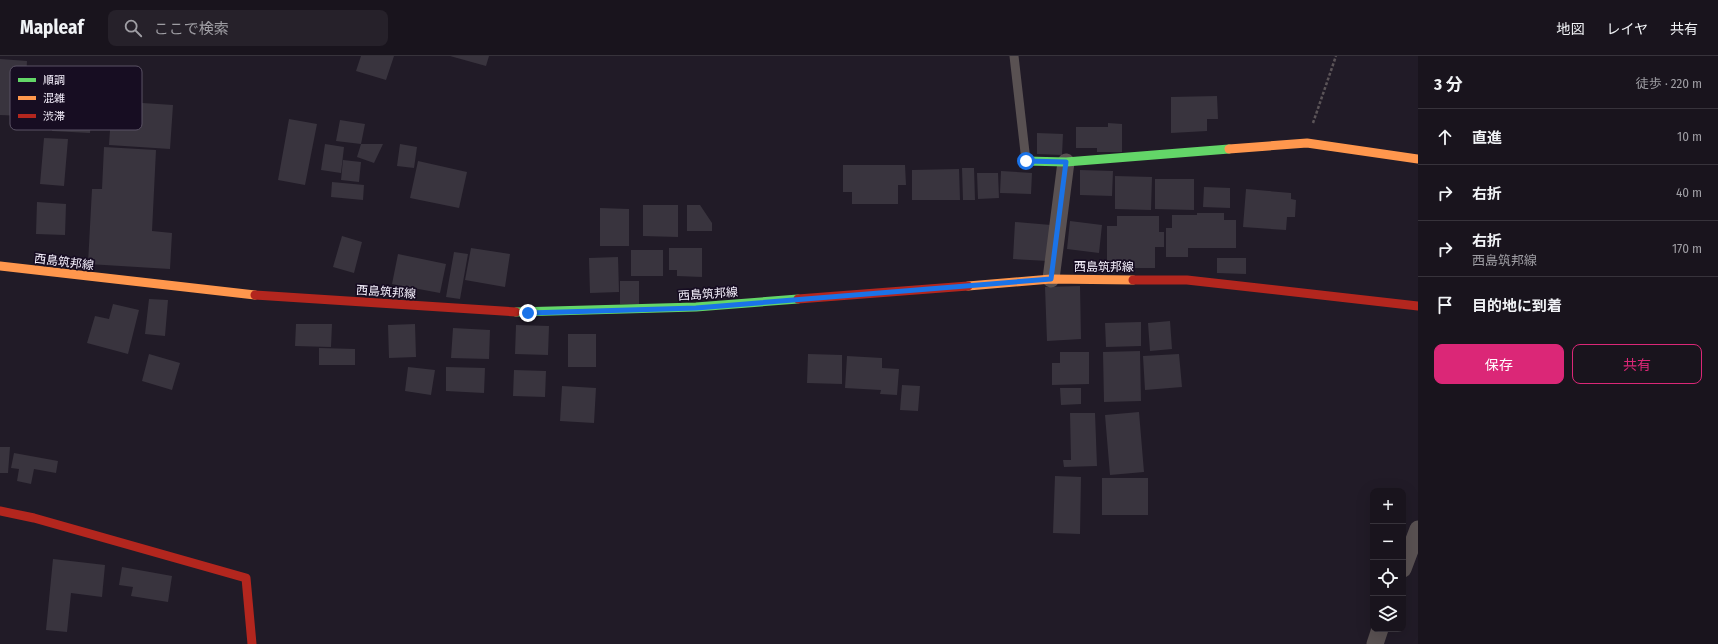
<!DOCTYPE html>
<html lang="ja">
<meta charset="utf-8">
<style>
:root{--surface:#19141d;--page:#26212a;--text:#f1f3f6;--muted:#9f9ea4;--line:#37333b;--accent:#db2777}
body{margin:0;font-family:"Fira Sans Condensed","Noto Sans JP",sans-serif;background:var(--page);color:var(--text)}
.controls{position:absolute;right:12px;bottom:12px;display:grid;overflow:hidden;border-radius:8px;box-shadow:0 4px 16px #0002}
.controls button{width:36px;height:36px;display:grid;place-items:center;padding:0;border:0;border-bottom:1px solid var(--line);background:var(--surface);color:var(--text);font:20px sans-serif}
.stop{position:absolute;width:12px;height:12px;margin:-9px;border:3px solid #1a73e8;border-radius:50%;background:#fff}
.stop.end{background:#1a73e8;border-color:#fff;box-shadow:0 1px 4px #0008}
.list{margin:0;padding:0;list-style:none}
h2{display:flex;justify-content:space-between;align-items:center;height:52px;margin:0;padding:0 16px;font-size:17px}
h2 small{font-size:13px;font-weight:400;color:var(--muted)}
.list li{display:grid;grid-template-columns:26px 1fr auto;gap:12px;align-items:center;box-sizing:border-box;height:56px;padding:0 16px;border-top:1px solid var(--line)}
.list b{display:block;font-size:15px;white-space:nowrap}
.list p{margin:0;font-size:13px;white-space:nowrap;color:var(--muted)}
.list em{font-size:13px;font-style:normal;color:var(--muted)}
.actions{display:flex;gap:8px;padding:12px 16px}
.actions a{flex:1;padding:9px 0;border:1px solid var(--accent);border-radius:8px;text-align:center;font-size:14px;color:var(--accent)}
.actions .main{background:var(--accent);color:#fff}
.icon{flex:none;width:22px;height:22px;fill:none;stroke:currentColor;stroke-width:2;stroke-linecap:round;stroke-linejoin:round}
.map{position:relative;flex:none;width:1418px;height:588px;overflow:hidden}
header{display:flex;align-items:center;gap:24px;box-sizing:border-box;height:56px;padding:0 20px;background:var(--surface);border-bottom:1px solid var(--line)}
header strong{font-size:19px}
nav{display:flex;gap:22px;margin-inline-start:auto;font-size:14px}
.search{width:280px;height:36px;background:var(--page);display:flex;align-items:center;gap:10px;box-sizing:border-box;padding:0 14px;border-radius:8px;color:var(--muted);font-size:15px}
main{display:flex}
aside{flex:1;background:var(--surface)}
.map>svg:first-child{display:block}
</style>
<header>
<strong>Mapleaf</strong>
<div class="search"><svg class="icon" aria-label="search" viewBox="0 0 24 24"><circle cx="10" cy="10" r="6"/><path d="M15 15l6 6"/></svg>ここで検索</div>
<nav><a>地図</a><a>レイヤ</a><a>共有</a></nav>
</header>
<main>
<div class="map">
<svg width="1418" height="588" viewBox="0 0 1418 588">
<rect width="100%" height="100%" fill="#211b27"/>
<!-- building -->
<path fill="#39343e" d="M361 0H394L386 24 356 15Z
M450 0H489L486 10Z
M0 3 27 5 24 60 0 59Z
M1217 40 1218 63H1207V75L1171 77V41Z
M112 45 173 49 170 93 109 89Z
M53 51 92 53 90 77 52 75Z
M289 63 317 68 305 129 278 124Z
M340 64 365 68 361 88 336 85Z
M1108 67 1122 68V96H1097V92H1076V71H1108Z
M1037 77 1063 78 1062 99 1037 98Z
M44 82 68 83 64 130 40 128Z
M325 88 344 91 341 117 321 114Z
M361 88H383L374 107 357 101Z
M400 88 417 91 414 112 397 110Z
M104 91 156 94 152 175 172 177 170 213 88 208 92 133H102Z
M343 104 361 106 359 126 341 124Z
M418 105 467 116 459 152 410 142Z
M843 109H905L906 129H898V148H852V136H843Z
M962 112H974L975 144H963Z
M959 113 960 144H912V114Z
M1080 114 1113 115 1112 140 1080 139Z
M1001 115 1032 117 1031 138 1000 137Z
M977 117H998L999 142 978 143Z
M1115 120 1152 121 1151 154 1115 153Z
M1155 123H1194V154L1155 153Z
M332 126 364 129 363 144 331 141Z
M1204 131 1230 132V152L1203 151Z
M1246 133 1291 137V143L1296 144 1295 161H1287L1286 174 1243 171Z
M37 146 66 148 65 179 36 178Z
M643 149H678V181L643 180Z
M687 149H700L712 167V175H687Z
M600 152 629 153V190H600Z
M1197 157H1224V164H1236V192H1188V201H1166V172H1172V159H1197Z
M1117 160H1159V176H1164V191H1155V212H1107V170H1117Z
M1070 165 1102 169 1099 197 1067 193Z
M1015 166 1051 169 1048 205 1013 203Z
M342 180 362 186 354 217 333 211Z
M471 192 510 198 505 231 465 224Z
M669 192H702V221L677 220V214H669Z
M631 194H663V220H631Z
M454 196 468 198 460 243 446 241Z
M398 198 446 208 440 237 392 228Z
M618 201 619 236 590 237 589 202Z
M1217 202H1246V218L1217 217Z
M620 225H639V248H620Z
M1080 230 1081 283 1047 285 1045 231Z
M149 243 168 244 165 280 145 278Z
M113 248 139 254 128 298 87 287 95 260 109 263Z
M1170 265 1172 293 1150 295 1148 267Z
M1141 266V290L1106 291 1105 267Z
M296 268H332L331 291 295 290Z
M415 268 416 301 389 302 388 269Z
M516 269 549 270 548 299 515 298Z
M453 272 490 274 489 303 451 302Z
M568 278H596V311H568Z
M319 292 355 293V309H319Z
M1140 295 1141 345 1104 346 1103 296Z
M1060 296H1089V328L1052 329V307H1060Z
M149 298 180 307 172 334 142 325Z
M808 298 842 299V328L807 327Z
M1179 298 1182 331 1145 334 1143 300Z
M847 300 882 302V312L899 313 897 339 880 338 881 334 845 332Z
M408 311 435 314 431 339 405 335Z
M446 311 485 312 484 337 446 335Z
M514 314 546 315 545 341 513 340Z
M902 329 920 330 918 355 900 354Z
M562 330 596 332 594 367 560 365Z
M1060 332H1081V348L1061 349Z
M1139 356 1144 416 1110 419 1105 359Z
M1070 357H1095L1097 410 1064 411 1063 404H1071Z
M0 391H10L8 417H0Z
M14 397 58 405 56 417 34 413 31 428 17 425 19 413 11 412Z
M1055 420 1081 421 1080 478 1053 477Z
M1102 422H1148V459H1102Z
M53 503 105 509 102 541 71 537 67 576 46 574Z
M122 511 172 520 168 546 131 540 133 531 119 529Z"/>
<g fill="none" stroke-linecap="round" stroke-linejoin="round">
<!-- path -->
<path stroke="#5b5458" stroke-width="2.5" stroke-dasharray="3 2" stroke-linecap="butt" d="M1313 67 1336 0"/>
<!-- lane -->
<path stroke="#595152" stroke-width="9" d="M1014 0 1026 105"/>
<!-- street -->
<path stroke="#595152" stroke-width="17" d="M1051 223 1066 106
M1403 513 1418 473
M1375 588 1380 573"/>
<!-- fast -->
<path stroke="#63d668" stroke-width="9" d="M1026 105 1066 106 1229 93
M516 256 696 251 798 243"/>
<!-- slow -->
<path stroke="#ff974d" stroke-width="9" d="M1229 93 1307 87 1418 103
M0 210 255 239
M968 230 1051 223 1133 224"/>
<!-- jam -->
<path stroke="#b3261e" stroke-width="9" d="M1133 224H1187L1418 250
M255 239 516 256
M798 243 968 230
M0 455 34 462 246 522 252 588"/>
</g>
<g fill="none" stroke-linecap="round" stroke-linejoin="round">
<!-- route -->
<path stroke="#1a73e8" stroke-width="5" d="M528 257 696 252 1051 223 1066 106 1026 105"/>
</g>
<g text-anchor="middle" stroke-width="3.5" stroke-linejoin="round" paint-order="stroke">
<!-- street labels -->
<g font-size="12" fill="#f7f2fe" stroke="#170d22">
<text transform="translate(64 206) rotate(7)" y="4">西島筑邦線</text>
<text x="1104" y="215">西島筑邦線</text>
<text transform="translate(386 236) rotate(4)" y="4">西島筑邦線</text>
<text transform="translate(708 238) rotate(-4)" y="4">西島筑邦線</text>
</g>
</g>
<!-- legend -->
<rect x="10" y="10" width="132" height="64" rx="6" fill="#170d22" stroke="#5a5264" stroke-width="1"/>
<rect x="18" y="22" width="18" height="4" fill="#63d668"/>
<rect x="18" y="40" width="18" height="4" fill="#ff974d"/>
<rect x="18" y="58" width="18" height="4" fill="#b3261e"/>
<g font-size="11" fill="#f7f2fe">
<text x="43" y="28">順調</text>
<text x="43" y="46">混雑</text>
<text x="43" y="64">渋滞</text>
</g>
</svg>
<div class="controls">
<button>+</button>
<button>−</button>
<button><svg class="icon" aria-label="locate" viewBox="0 0 24 24"><circle cx="12" cy="12" r="6"/><path d="M12 2v4M12 18v4M2 12h4M18 12h4"/></svg></button>
<button><svg class="icon" aria-label="layers" viewBox="0 0 24 24"><path d="M12 4l9 5-9 5-9-5zM3 14l9 5 9-5"/></svg></button>
</div>
<div class="stop" style="left:1026px;top:105px"></div>
<div class="stop end" style="left:528px;top:257px"></div>
</div>
<aside>
<h2>3 分<small>徒歩 · 220 m</small></h2>
<ul class="list">
<li><svg class="icon" aria-label="ahead" viewBox="0 0 24 24"><path d="M12 20V5M6 11l6-6 6 6"/></svg><div><b>直進</b></div><em>10 m</em></li>
<li><svg class="icon" aria-label="right" viewBox="0 0 24 24"><path d="M7 20v-9h11M14 6l5 5-5 5"/></svg><div><b>右折</b></div><em>40 m</em></li>
<li><svg class="icon" aria-label="right" viewBox="0 0 24 24"><path d="M7 20v-9h11M14 6l5 5-5 5"/></svg><div><b>右折</b><p>西島筑邦線</p></div><em>170 m</em></li>
<li><svg class="icon" aria-label="arrive" viewBox="0 0 24 24"><path d="M6 21V4h12l-3 4 3 4H6"/></svg><div><b>目的地に到着</b></div></li>
</ul>
<div class="actions"><a class="main">保存</a><a>共有</a></div>
</aside>
</main>
